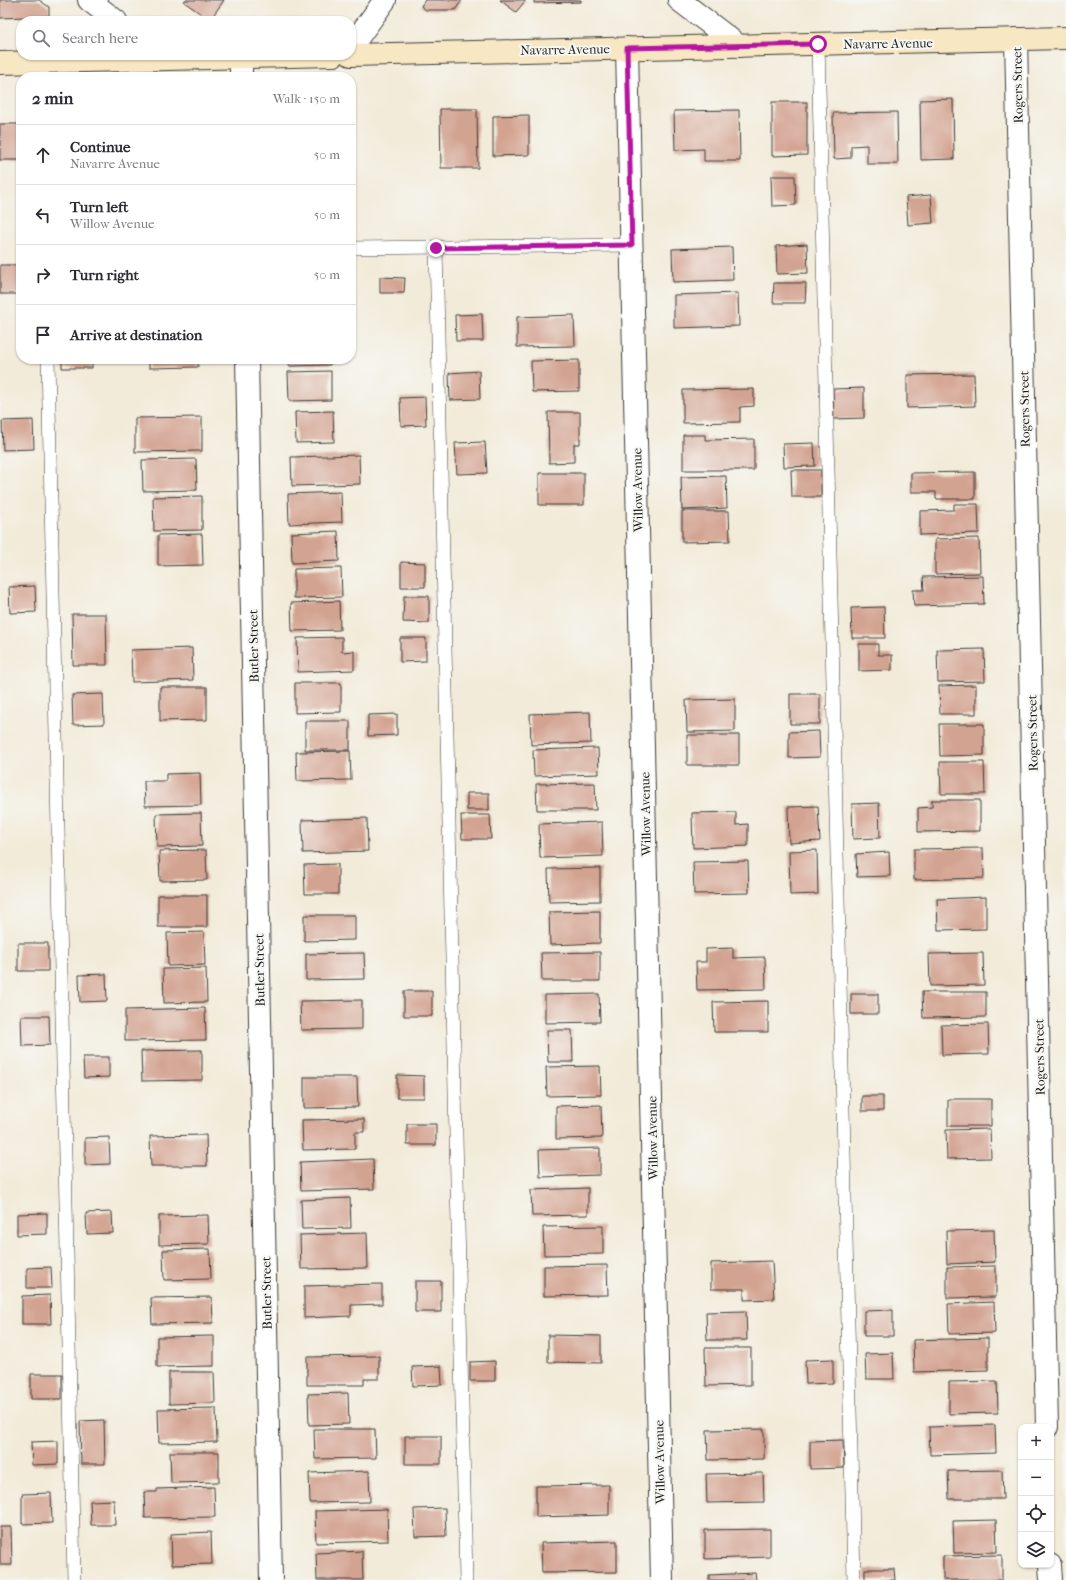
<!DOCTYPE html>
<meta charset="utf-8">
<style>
:root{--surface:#fff;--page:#f7f7f7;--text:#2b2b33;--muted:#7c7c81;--line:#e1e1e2}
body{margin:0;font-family:"IM FELL French Canon",serif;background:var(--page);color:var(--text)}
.controls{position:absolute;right:12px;bottom:12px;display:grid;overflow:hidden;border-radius:8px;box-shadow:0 1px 3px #0004}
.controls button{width:36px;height:36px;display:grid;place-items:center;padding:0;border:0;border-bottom:1px solid var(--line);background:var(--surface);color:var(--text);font:20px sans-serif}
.stop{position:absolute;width:12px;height:12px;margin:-9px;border:3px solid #b5179e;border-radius:50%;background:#fff}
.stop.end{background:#b5179e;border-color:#fff;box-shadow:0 1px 4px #0008}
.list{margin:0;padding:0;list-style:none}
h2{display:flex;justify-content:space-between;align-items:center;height:52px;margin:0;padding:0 16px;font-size:17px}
h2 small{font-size:13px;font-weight:400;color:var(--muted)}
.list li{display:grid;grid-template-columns:26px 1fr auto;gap:12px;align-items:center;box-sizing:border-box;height:60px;padding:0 16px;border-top:1px solid var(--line)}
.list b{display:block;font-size:15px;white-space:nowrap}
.list p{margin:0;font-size:13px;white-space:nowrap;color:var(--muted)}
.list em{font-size:13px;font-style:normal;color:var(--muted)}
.icon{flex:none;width:22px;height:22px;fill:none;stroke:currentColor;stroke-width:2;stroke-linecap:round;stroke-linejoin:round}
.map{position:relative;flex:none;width:1066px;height:1580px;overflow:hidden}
.search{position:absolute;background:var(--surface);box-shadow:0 1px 3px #0004;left:16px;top:16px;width:340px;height:44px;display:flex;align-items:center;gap:10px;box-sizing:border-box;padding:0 14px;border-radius:16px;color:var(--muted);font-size:15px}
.panel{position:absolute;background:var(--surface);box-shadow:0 1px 3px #0004;left:16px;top:72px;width:340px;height:292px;border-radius:16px}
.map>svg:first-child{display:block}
</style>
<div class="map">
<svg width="1066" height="1580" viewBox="0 0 1066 1580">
<rect width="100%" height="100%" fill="#f6f6f2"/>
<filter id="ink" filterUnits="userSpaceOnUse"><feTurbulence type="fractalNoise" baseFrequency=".025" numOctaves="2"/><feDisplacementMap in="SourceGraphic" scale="8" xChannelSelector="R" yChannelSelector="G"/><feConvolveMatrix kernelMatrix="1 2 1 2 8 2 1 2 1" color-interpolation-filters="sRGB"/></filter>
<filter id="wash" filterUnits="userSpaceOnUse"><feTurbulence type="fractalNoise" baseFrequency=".012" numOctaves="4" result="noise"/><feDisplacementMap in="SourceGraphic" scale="16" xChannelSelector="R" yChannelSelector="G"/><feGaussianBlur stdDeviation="0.9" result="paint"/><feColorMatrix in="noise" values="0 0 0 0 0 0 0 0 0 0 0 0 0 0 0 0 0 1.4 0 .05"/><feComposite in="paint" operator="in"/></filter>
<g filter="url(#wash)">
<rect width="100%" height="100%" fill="#f2ebd9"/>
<g id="blocks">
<!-- building -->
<path fill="#d3a391" d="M0 0H39L49 7V16L0 18Z
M185 0H224L210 20 184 2Z
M425 0H462L455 10H426L421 6Z
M500 0H526L516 12Z
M534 0H581V2L534 3Z
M953 99 954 159 921 160 920 100Z
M772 102H807V155L772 156Z
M440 109H477L478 168H441Z
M739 110 740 161H704V149L675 150 674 111Z
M897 112 898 164H867V145L851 146V158L834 159 833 113Z
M529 115V155L493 156V116Z
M0 124H21V160H0Z
M771 176H795L796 205 772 206Z
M931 195 933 223 908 225 906 197Z
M807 244 808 273 777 274 776 246Z
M732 247 733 280 673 282 672 249Z
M0 265H19V294H0Z
M380 277 405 278 404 293H380Z
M774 283H806L805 303H773Z
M738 293 739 326 674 328V295Z
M482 314 483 341H456L455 315Z
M574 315 575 346 517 347V317Z
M62 359H92V368H62Z
M149 359H198V367L149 368Z
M289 359H330V365L289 366Z
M579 360V391L532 392 531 361Z
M331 371V400L289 401 288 372Z
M479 371 480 399 450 400 449 373Z
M974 374 975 406 907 408V375Z
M864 388V418L834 419 833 389Z
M754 389V406L740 407V422L683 423V390Z
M425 397 426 425 401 426 400 398Z
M333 411 334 442 296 443 295 412Z
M548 412H580V444H574V462L549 463Z
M202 417V451L135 452V418Z
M33 420 34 449 3 450 2 421Z
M683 435H705V440L754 439V470H683Z
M485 442 487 473 457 474 455 443Z
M814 443 815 466 784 467 783 444Z
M359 455 360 484 292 486 291 457Z
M196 459 197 490 143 491 142 460Z
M791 470H821V497H792Z
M975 472V499H936V492H911V473Z
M539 473H584V505H539Z
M726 476 727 508 682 510 681 477Z
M341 492 342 522 289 524 288 494Z
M202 496V530L154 531 153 497Z
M954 504H978L979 533 920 535V511L954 510Z
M682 511H729L730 541 682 542Z
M338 531 339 561 292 563 291 533Z
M202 534 203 565 158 566V535Z
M979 538 980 573 935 574V539Z
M401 562 425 563V587H401Z
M341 568 342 597 294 598V569Z
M983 576 984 604 914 606 913 590H924L923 577Z
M35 586 36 612 10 613 9 587Z
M404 596H429V623L403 622Z
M339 601 340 630 292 631 291 603Z
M884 607 885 638H852L851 608Z
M72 614H106L107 665H73Z
M342 637V652L354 651V670L298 672 297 638Z
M400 638H426V661L400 662Z
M859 644H878V655H892V670L859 671Z
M192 648 193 680 132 682 131 650Z
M984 649 985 681 938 682 937 650Z
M295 683H341V712L295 713Z
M976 685V714H940L939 686Z
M160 687H207V720L160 721Z
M103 694 104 724 73 725 72 695Z
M790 694H820V724H790Z
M735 699V731L687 732 686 700Z
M590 712 591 743 531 745 530 714Z
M397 714V735L368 736V715Z
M305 721H350V750H305Z
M939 724H984V755L940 756Z
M819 731 820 757 789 758V732Z
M687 735H739V765H687Z
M598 748 599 774 534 776 533 750Z
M350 751 351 780 297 781 296 752Z
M940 762H984L985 794H941Z
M200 773 201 805 145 806 144 781H166V774Z
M595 783 596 810H537L536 784Z
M467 793H489V810H467Z
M932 800H980V831L918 832V808L932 807Z
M879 803 880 838 853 839 852 804Z
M818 806 820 841 789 843 788 807Z
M736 812V825L748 824V846L693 848 692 813Z
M201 813 202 846 157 847 156 814Z
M461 815H490L491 839H462Z
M367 818 368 851 303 853 302 820Z
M602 822 603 856 540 858 539 824Z
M983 848 984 878 914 880V849Z
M206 850 207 880 160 881 159 851Z
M817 850 818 894 790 895 789 851Z
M889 852 890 876 857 877 856 854Z
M748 861 749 893 694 894 693 862Z
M338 864V894H305L304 865Z
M600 868V901L549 902 548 869Z
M158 895H207V927H158Z
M986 897V929L938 930 937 899Z
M600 911V943L550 945 549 912Z
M304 915H355V940L304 941Z
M204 932 205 965 168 966 167 933Z
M18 943H48V971H18Z
M733 948V958L765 957 766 989 697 990 696 962H706V949Z
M600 952V981H542L541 953Z
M364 953 365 979 306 980V954Z
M983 953 984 985 930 986 929 954Z
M206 968 207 1002 164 1003 163 969Z
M106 974 107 1001 80 1002 79 975Z
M404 991H432V1016H404Z
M922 992H986V1017L923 1018Z
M599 994 600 1022 545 1023V995Z
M851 994H878V1014H851Z
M362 1000V1029L301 1030 300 1001Z
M768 1001V1032H714L713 1002Z
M205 1008 206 1040 125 1041V1010Z
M21 1016H49L50 1045 22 1046Z
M988 1024 989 1054 942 1055 941 1025Z
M547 1030H572L573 1062H548Z
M202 1050V1080L142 1081 141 1051Z
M83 1057H109V1077L84 1078Z
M600 1066 601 1095 547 1096 546 1067Z
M397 1075 424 1076V1098H397Z
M304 1077H357L358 1107 304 1108Z
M862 1096H883V1111H862Z
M948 1099H991V1126H948Z
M601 1105 602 1138 556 1139V1106Z
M364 1119V1132H355V1149L303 1150 302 1120Z
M407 1124H436V1145H407Z
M990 1129 991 1158 947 1159 946 1130Z
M206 1135 207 1166H151L150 1136Z
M109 1137 110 1164 85 1165V1138Z
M600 1148V1175L540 1177 539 1150Z
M373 1159 374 1189 301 1191 300 1162Z
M588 1188V1215L532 1216 531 1190Z
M350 1198 351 1228 302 1229 301 1200Z
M112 1212 113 1233 87 1234 86 1213Z
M47 1213V1234L17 1235V1214Z
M208 1215 209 1244 159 1245V1216Z
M603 1226V1254L544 1255 543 1227Z
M994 1230 995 1262 947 1264 946 1231Z
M367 1233 368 1268 301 1269 300 1235Z
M210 1249 211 1279 164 1280 163 1250Z
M772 1261 774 1299 744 1300V1289H711V1263Z
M607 1265 608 1295 544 1296V1266Z
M996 1266V1297L947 1298V1267Z
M51 1267 52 1288H27V1268Z
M415 1281H441V1312H415Z
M382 1284V1304L351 1305V1316L304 1318V1286Z
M50 1295 51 1324H22V1296Z
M212 1297 213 1323 152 1324 151 1298Z
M994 1302 995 1333 949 1334 948 1304Z
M893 1310V1336H864V1311Z
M746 1311 747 1340H707L706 1312Z
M548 1335 601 1336V1363L548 1362Z
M214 1336V1366L157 1367V1337Z
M988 1338V1370L914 1372 913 1340Z
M705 1348H751V1385L706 1386Z
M893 1353 894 1379H866L865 1354Z
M379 1356V1379H364V1385H307V1357Z
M833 1359V1383L806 1384 805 1360Z
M495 1361V1381H470V1362Z
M441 1366 442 1385 413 1386 412 1367Z
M169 1372H214L215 1403 169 1404Z
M31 1374H62V1399H31Z
M997 1381 998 1413 949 1414V1382Z
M348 1393 349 1424 309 1425 308 1394Z
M216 1408 217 1442 159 1443 158 1409Z
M104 1420 105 1464H81L80 1421Z
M995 1425 996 1453 930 1455 929 1427Z
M314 1429H375L376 1458 315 1459Z
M764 1429V1459L708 1460 707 1430Z
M405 1436H441V1464H405Z
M843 1440 844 1468 810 1469V1441Z
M58 1441V1464L32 1465 31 1442Z
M170 1452H219V1482L171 1483Z
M1002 1470 1003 1499H949L948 1471Z
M369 1471 370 1502 310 1503 309 1473Z
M763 1473 764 1502 707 1503 706 1474Z
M609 1485V1515L536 1517V1486Z
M214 1487 215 1517 145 1518 144 1492H157V1489Z
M51 1493 52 1523 22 1524V1494Z
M114 1500 115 1525H91L90 1501Z
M445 1508 446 1536 415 1537 414 1509Z
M387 1509 388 1541 316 1543 315 1511Z
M996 1520 997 1552 954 1553 953 1521Z
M0 1527H11L12 1565H0Z
M770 1529V1557L705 1559V1530Z
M211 1532 212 1564 172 1565 171 1534Z
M617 1541V1572L542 1573 541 1543Z
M362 1551 363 1580H317L316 1553Z
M1002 1555V1580H943V1556Z
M865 1569H894L895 1580H865Z
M755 1573 756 1580H709V1575Z"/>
</g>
</g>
<g filter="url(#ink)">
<use href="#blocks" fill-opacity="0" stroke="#3c3b38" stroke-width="1"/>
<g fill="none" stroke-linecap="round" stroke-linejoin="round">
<!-- lane casing -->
<g stroke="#3c3b38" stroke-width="14">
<path id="lane" d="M818 44 854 1580
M42 62V77
M436 247 466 1580
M351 248 632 245
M48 359 74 1580"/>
</g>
<!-- street casing -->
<g stroke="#3c3b38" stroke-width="24">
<path id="street" d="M89 0 116 21
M679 0 739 46
M1016 39 1047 1427
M351 47 385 0
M627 48 662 1580
M241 57V77
M247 359 271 1580
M1050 1565 1051 1580"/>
</g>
<!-- secondary casing -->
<g stroke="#3c3b38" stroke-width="24">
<path id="secondary" d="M351 55 1066 38
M0 63 334 55"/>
</g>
<!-- lane -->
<use href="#lane" stroke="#fff" stroke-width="13"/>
<!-- street -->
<use href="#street" stroke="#fff" stroke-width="22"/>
<!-- secondary -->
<use href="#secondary" stroke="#f8e7c3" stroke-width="22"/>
</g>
</g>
<g fill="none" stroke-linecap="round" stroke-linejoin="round" filter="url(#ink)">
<!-- route -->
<path stroke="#b5179e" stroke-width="5" d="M436 248 632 245 627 48 818 44"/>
</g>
<g text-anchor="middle" stroke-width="4" stroke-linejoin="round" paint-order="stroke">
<!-- street labels -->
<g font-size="13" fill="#1c1c1c" stroke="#f6f6f2">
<text transform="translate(888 43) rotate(-1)" y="5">Navarre Avenue</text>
<text transform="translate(565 49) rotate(-1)" y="5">Navarre Avenue</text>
<text transform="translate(1017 85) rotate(-91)" y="5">Rogers Street</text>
<text transform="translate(1024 409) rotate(-91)" y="5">Rogers Street</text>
<text transform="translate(637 490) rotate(-91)" y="5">Willow Avenue</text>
<text transform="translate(253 646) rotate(-91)" y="5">Butler Street</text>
<text transform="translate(1032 733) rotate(-91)" y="5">Rogers Street</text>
<text transform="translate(645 814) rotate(-91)" y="5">Willow Avenue</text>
<text transform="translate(259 970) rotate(-91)" y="5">Butler Street</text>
<text transform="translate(1039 1057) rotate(-91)" y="5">Rogers Street</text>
<text transform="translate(652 1138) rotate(-91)" y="5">Willow Avenue</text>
<text transform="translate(266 1293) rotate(-91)" y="5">Butler Street</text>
<text transform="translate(659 1462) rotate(-91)" y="5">Willow Avenue</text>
</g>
</g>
</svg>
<div class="controls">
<button>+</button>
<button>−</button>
<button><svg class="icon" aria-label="locate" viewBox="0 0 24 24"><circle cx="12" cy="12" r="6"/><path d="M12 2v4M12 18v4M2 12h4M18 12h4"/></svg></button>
<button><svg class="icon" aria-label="layers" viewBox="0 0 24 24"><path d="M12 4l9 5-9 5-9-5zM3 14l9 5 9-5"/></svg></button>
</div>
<div class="stop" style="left:818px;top:44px"></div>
<div class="stop end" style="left:436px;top:248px"></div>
<div class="search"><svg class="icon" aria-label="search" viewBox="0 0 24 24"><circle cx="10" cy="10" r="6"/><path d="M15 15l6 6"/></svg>Search here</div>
<section class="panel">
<h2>2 min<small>Walk · 150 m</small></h2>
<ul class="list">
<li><svg class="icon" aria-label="ahead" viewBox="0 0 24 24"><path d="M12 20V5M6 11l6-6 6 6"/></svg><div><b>Continue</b><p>Navarre Avenue</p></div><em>50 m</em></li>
<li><svg class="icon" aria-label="left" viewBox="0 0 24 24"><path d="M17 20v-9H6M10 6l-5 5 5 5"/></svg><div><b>Turn left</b><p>Willow Avenue</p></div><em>50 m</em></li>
<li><svg class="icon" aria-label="right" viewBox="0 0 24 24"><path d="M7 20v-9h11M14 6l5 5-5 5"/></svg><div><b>Turn right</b></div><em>50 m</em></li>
<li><svg class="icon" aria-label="arrive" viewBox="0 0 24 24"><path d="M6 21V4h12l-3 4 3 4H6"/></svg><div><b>Arrive at destination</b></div></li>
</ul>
</section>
</div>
